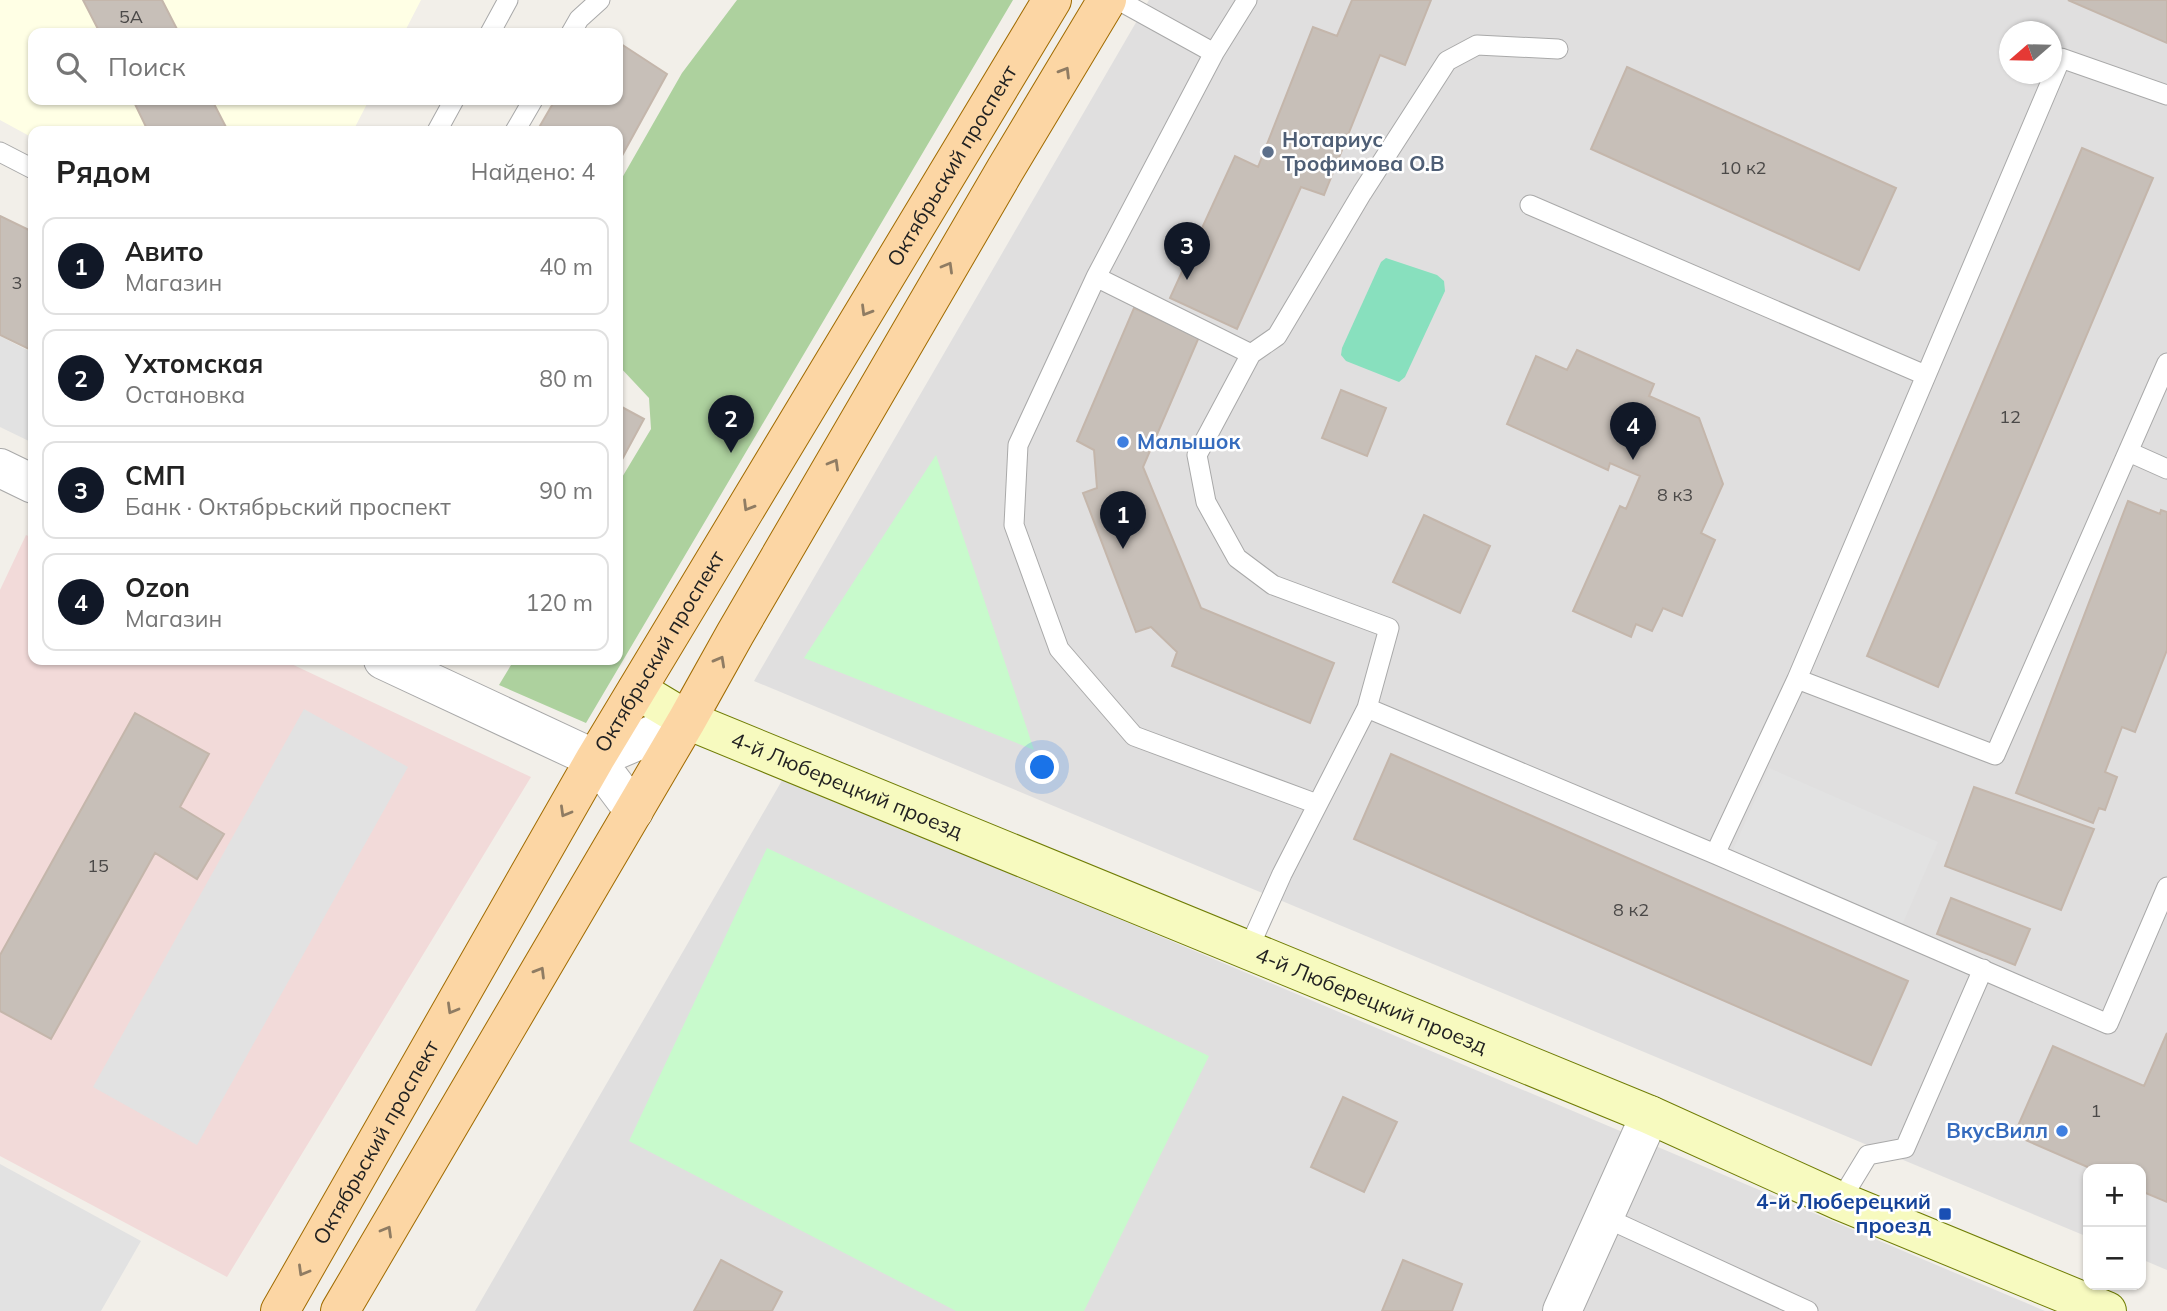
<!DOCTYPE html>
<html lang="ru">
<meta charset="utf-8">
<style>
:root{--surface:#fff;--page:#f6f6f6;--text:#222;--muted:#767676;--line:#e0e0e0;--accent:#111827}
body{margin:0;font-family:Mulish,sans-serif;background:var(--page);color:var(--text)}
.controls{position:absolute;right:21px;bottom:21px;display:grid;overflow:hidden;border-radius:14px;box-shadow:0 2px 5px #0004}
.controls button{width:63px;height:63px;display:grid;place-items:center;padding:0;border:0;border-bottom:2px solid var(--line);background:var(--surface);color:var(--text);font:35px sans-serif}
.compass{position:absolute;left:1999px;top:21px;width:63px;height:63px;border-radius:50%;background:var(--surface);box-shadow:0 2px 5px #0004;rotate:250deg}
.you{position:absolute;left:1043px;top:768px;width:24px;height:24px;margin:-18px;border:5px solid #fff;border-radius:50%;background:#1a73e8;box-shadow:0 0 0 10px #1a73e833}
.badge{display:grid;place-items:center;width:46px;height:46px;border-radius:50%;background:var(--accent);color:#fff;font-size:23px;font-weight:700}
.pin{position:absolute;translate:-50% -58px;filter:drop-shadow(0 2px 4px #0008)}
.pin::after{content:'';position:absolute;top:37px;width:24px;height:21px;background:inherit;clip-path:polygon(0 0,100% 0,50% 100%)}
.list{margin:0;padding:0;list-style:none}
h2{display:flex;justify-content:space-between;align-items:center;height:91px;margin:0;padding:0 28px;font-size:30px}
h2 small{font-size:23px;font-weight:400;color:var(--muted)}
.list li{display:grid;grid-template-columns:46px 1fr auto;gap:21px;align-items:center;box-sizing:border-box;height:98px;margin:0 14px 14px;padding:0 14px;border:2px solid var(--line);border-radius:14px}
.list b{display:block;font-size:26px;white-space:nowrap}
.list p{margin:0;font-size:23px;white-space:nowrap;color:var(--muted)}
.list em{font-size:23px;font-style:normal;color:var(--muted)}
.icon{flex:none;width:38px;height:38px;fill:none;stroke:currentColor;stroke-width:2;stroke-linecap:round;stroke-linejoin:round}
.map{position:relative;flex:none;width:2167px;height:1311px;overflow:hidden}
.search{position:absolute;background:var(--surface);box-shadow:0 2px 5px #0004;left:28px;top:28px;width:595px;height:77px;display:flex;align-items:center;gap:18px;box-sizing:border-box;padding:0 24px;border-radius:14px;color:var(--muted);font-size:26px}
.panel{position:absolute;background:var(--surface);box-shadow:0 2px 5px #0004;left:28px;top:126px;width:595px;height:539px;border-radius:14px}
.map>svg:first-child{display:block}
</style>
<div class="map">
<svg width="2167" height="1311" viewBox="0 0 2167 1311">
<rect width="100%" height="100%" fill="#f2efe9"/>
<!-- residential -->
<path fill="#e0dfdf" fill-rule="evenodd" d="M1149 0H2167V1270L2141 1259V1169H2088V1237L754 681ZM2010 32H2052V74H2010Z
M784 777 2045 1311H475Z"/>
<!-- commercial -->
<path fill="#f2dad9" d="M26 535 33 538V660H283L531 777 227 1277 0 1156V590Z"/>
<!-- education -->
<path fill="#ffffe5" d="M0 0H421L404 33H33V100H369L353 131H33V138L0 120Z"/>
<!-- forest -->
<path fill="#add19e" d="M737 0H1013L586 723 499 685 514 660H618V484L651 429 649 398 618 365V185L682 73Z"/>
<!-- park -->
<path fill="#c8facc" d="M936 455 1034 750 804 658Z
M767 848 1209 1056 1084 1311H956L629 1141Z"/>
<!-- pitch -->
<path fill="#88e0be" d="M1386 258 1437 275 1444 281 1445 291 1405 377 1399 382 1346 361 1341 355 1342 348 1381 262Z"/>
<!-- parking -->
<path fill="#e2e2e2" d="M0 336 33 353V443L0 427Z
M304 709 408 767 197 1145 93 1087Z
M1769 768 1938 842 1902 925 1733 850Z
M0 1164 141 1241 101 1311H0Z"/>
<!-- building -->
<path fill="#c7bfb8" stroke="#c4b6ab" stroke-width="2" d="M83 0H162L179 33H100Z
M1352 0H1431L1405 65 1380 55 1324 195 1301 187 1237 329 1170 298 1235 156 1258 167 1313 27 1337 36Z
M2068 0H2167V43Z
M618 42 667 74 618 163V131H537L555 100H618Z
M1627 67 1896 188 1859 270 1591 149Z
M133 100H212L228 131H148Z
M2082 148 2153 178 1938 687 1867 656Z
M0 216 33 232V351L0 335Z
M1134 308 1199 337 1143 467 1201 608 1334 663 1310 723 1172 666 1177 652 1151 627 1136 632 1083 493 1097 488 1094 450 1077 441Z
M1577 350 1654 384 1649 396 1699 418 1723 484 1701 533 1715 540 1682 616 1663 608 1652 631 1636 624 1631 637 1573 611 1620 506 1626 509 1640 476 1610 463 1608 470 1507 424 1536 356 1567 370Z
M1341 390 1386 408 1367 456 1322 438Z
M618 405 644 419 618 467Z
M2128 501 2160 514 2161 510 2167 512V650L2135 732 2122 727 2105 772 2117 777 2105 810 2099 808 2093 823 2016 793Z
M1424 515 1490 546 1460 613 1393 582Z
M135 713 209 754 180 807 224 834 197 879 155 853 51 1039 0 1011V955Z
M1391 754 1908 981 1871 1065 1354 839Z
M1974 787 2094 829 2061 910 1945 866Z
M1951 898 2030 929 2015 965 1937 934Z
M2167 1033V1202L2141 1191V1169H2092L2014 1135 2053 1046 2144 1086Z
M1343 1097 1397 1122 1364 1192 1311 1167Z
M721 1260 782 1292 772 1311H694Z
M1403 1260 1462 1284 1452 1311H1382Z"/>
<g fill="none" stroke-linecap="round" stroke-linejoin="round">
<!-- lane casing -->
<g stroke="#a9a9a9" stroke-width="21">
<path id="lane" d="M490 33 508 0
M571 33 579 19 600 0
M1214 53 1247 0
M2167 95 2061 58 1797 679 1995 755 2167 363
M437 131 454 100
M515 131 533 100
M0 152 33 169
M1530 205 1925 375
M1096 277 1214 53 1118 0
M1251 354 1277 336 1362 193 1447 61 1477 45 1558 49
M2129 452 2167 469
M1367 708 1715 854 2108 1024 2167 887
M1715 854 1797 679
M1248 950 1282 874 1367 708 1389 628 1273 585 1237 558 1206 502 1197 455 1251 354 1096 277 1018 445 1014 525 1059 649 1134 736 1317 804
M1840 1201 1868 1155 1905 1148 1983 969
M1604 1217 1808 1311"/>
</g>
<!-- street casing -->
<g stroke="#a9a9a9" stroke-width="40">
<path id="street" d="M0 468 33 484
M383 660 595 759 634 811
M595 759 687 720
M1562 1311 1650 1115"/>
</g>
<!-- secondary casing -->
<g stroke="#707d05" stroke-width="40">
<g id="secondary">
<path id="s1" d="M637 690 687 720 1650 1115 1840 1201 2107 1311"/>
</g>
</g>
<!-- primary casing -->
<g stroke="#a06b00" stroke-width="40">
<g id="primary">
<path id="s2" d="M280 1311 595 759 1052 0"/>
<path d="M340 1311 687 720 735 634 1005 170 1107 0"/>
</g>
</g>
<!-- lane -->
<use href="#lane" stroke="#fff" stroke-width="19"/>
<!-- street -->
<use href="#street" stroke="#fff" stroke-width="38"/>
<!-- secondary -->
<use href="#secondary" stroke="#f7fabf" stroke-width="38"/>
<!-- primary -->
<use href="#primary" stroke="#fcd6a4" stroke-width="38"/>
</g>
<!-- one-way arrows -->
<defs><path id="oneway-chevron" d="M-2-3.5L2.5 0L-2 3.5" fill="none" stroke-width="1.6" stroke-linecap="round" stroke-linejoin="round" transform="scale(1.75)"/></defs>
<g stroke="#8f7c63">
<use href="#oneway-chevron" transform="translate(1065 72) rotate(-59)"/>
<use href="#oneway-chevron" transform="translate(948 267) rotate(-60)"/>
<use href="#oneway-chevron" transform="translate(866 311) rotate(121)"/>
<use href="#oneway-chevron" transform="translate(834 464) rotate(-60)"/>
<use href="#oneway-chevron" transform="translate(748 506) rotate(121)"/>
<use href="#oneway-chevron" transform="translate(720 661) rotate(-61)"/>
<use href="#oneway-chevron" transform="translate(565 812) rotate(120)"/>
<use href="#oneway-chevron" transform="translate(540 972) rotate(-59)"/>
<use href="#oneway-chevron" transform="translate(452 1009) rotate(120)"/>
<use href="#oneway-chevron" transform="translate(387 1231) rotate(-60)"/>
<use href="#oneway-chevron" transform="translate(303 1271) rotate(120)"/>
</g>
<!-- markers -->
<circle fill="#5c6f8a" stroke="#fff" stroke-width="2.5" cx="1268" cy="152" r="7"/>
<g fill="#3f7fe0" stroke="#fff" stroke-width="2.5">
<circle cx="1123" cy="442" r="7"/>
<circle cx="2062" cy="1131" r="7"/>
</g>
<rect fill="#1a4fb4" stroke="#fff" stroke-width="2.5" x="1938" y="1207" width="14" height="14" rx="3.5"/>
<g text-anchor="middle" stroke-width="5" stroke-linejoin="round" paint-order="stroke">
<!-- number labels -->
<g font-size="18" fill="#4b4948">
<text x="131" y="23">5А</text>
<text x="1743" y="174">10 к2</text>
<text x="17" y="289">3</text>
<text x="2010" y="423">12</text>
<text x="1675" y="501">8 к3</text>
<text x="98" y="872">15</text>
<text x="1631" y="916">8 к2</text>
<text x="2096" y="1117">1</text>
</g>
<!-- service labels -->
<g font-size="21" font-weight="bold" fill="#4e5e75" stroke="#fff" text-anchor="start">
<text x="1282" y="147">Нотариус<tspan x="1282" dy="24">Трофимова О.В</tspan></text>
</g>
<!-- street labels -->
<g font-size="21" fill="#222" stroke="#fff">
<text dy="7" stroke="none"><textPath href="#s2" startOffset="1328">Октябрьский проспект</textPath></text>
<text dy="7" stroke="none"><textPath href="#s2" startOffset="761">Октябрьский проспект</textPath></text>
<text dy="7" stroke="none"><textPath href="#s1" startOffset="231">4-й Люберецкий проезд</textPath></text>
<text dy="7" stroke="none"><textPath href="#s1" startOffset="798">4-й Люберецкий проезд</textPath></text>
<text dy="7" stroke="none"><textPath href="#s2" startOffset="194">Октябрьский проспект</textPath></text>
</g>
<!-- shop labels -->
<g font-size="21" font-weight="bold" fill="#366cbe" stroke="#fff" text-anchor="start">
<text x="1137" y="449">Малышок</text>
<text x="2048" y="1138" text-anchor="end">ВкусВилл</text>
</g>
<!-- transit labels -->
<g font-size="21" font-weight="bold" fill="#164399" stroke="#fff" text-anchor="end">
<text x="1931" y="1209">4-й Люберецкий<tspan x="1931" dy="24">проезд</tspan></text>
</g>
</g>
</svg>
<div class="controls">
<button>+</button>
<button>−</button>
</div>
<svg class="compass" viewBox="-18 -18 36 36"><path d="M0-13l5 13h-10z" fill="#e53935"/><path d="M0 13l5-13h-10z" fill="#767676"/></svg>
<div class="you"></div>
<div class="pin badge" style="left:1123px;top:549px">1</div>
<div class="pin badge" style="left:731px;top:453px">2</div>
<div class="pin badge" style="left:1187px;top:280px">3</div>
<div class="pin badge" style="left:1633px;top:460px">4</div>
<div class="search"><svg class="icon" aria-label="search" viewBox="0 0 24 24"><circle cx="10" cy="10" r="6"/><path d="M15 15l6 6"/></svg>Поиск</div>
<section class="panel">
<h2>Рядом<small>Найдено: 4</small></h2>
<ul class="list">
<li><span class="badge">1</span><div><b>Авито</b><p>Магазин</p></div><em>40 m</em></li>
<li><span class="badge">2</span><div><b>Ухтомская</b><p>Остановка</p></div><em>80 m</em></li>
<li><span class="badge">3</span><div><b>СМП</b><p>Банк · Октябрьский проспект</p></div><em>90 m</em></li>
<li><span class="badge">4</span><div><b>Ozon</b><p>Магазин</p></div><em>120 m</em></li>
</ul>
</section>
</div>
